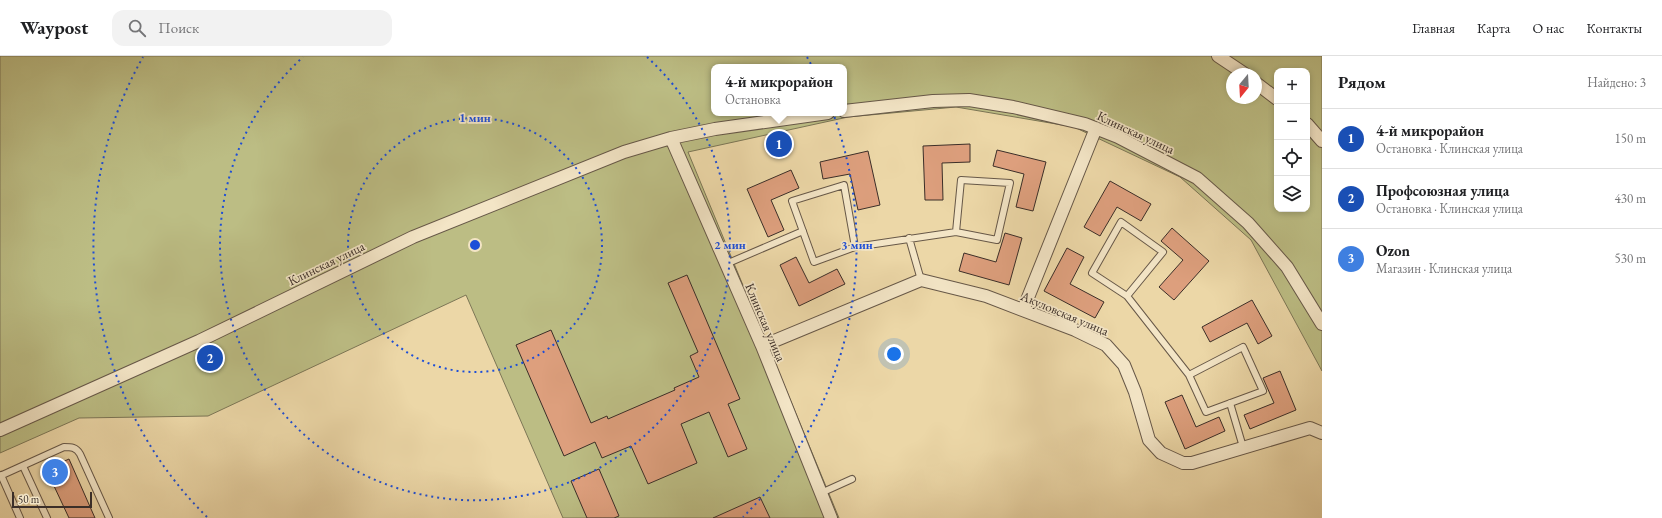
<!DOCTYPE html>
<html lang="ru">
<meta charset="utf-8">
<style>
:root{--surface:#fff;--page:#f2f2f2;--text:#202124;--muted:#757577;--line:#e0e0e0;--accent:#8f2418}
body{margin:0;font-family:"EB Garamond",serif;background:var(--page);color:var(--text)}
.controls{position:absolute;right:12px;top:12px;display:grid;overflow:hidden;border-radius:8px;box-shadow:0 2px 6px #0003}
.controls button{width:36px;height:36px;display:grid;place-items:center;padding:0;border:0;border-bottom:1px solid var(--line);background:var(--surface);color:var(--text);font:20px sans-serif}
.compass{position:absolute;left:1226px;top:12px;width:36px;height:36px;border-radius:50%;background:var(--surface);box-shadow:0 2px 6px #0003;rotate:198deg}
.scale{position:absolute;left:12px;bottom:10px;width:80px;box-sizing:border-box;padding-left:4px;border:2px solid #3b2e28;border-top:0;font-size:11px;line-height:14px;white-space:nowrap;color:#3b2e28;-webkit-text-stroke:3px #f3e5c6;paint-order:stroke}
.you{position:absolute;left:894px;top:298px;width:14px;height:14px;margin:-10px;border:3px solid #fff;border-radius:50%;background:#1a73e8;box-shadow:0 0 0 6px #1a73e833}
.badge{display:grid;place-items:center;width:26px;height:26px;border-radius:50%;background:var(--accent);color:#fff;font-size:13px;font-weight:700}
.pin{position:absolute;translate:-50% -50%;border:2px solid #fff;box-shadow:0 1px 4px #0006}
.popup{position:absolute;left:711px;top:8px;width:136px;height:52px;box-sizing:border-box;display:grid;place-content:center;border-radius:8px;background:var(--surface);filter:drop-shadow(0 1px 3px #0005);font-size:13px;white-space:nowrap;color:var(--muted)}
.popup b{font-size:15px;color:var(--text)}
.popup::after{content:'';position:absolute;left:50%;top:100%;margin-left:-8px;border:8px solid transparent;border-top-color:var(--surface)}
.list{margin:0;padding:0;list-style:none}
h2{display:flex;justify-content:space-between;align-items:center;height:52px;margin:0;padding:0 16px;font-size:17px}
h2 small{font-size:13px;font-weight:400;color:var(--muted)}
.list li{display:grid;grid-template-columns:26px 1fr auto;gap:12px;align-items:center;box-sizing:border-box;height:60px;padding:0 16px;border-top:1px solid var(--line)}
.list b{display:block;font-size:15px;white-space:nowrap}
.list p{margin:0;font-size:13px;white-space:nowrap;color:var(--muted)}
.list em{font-size:13px;font-style:normal;color:var(--muted)}
.icon{flex:none;width:22px;height:22px;fill:none;stroke:currentColor;stroke-width:2;stroke-linecap:round;stroke-linejoin:round}
.map{position:relative;flex:none;width:1322px;height:462px;overflow:hidden}
header{display:flex;align-items:center;gap:24px;box-sizing:border-box;height:56px;padding:0 20px;background:var(--surface);border-bottom:1px solid var(--line)}
header strong{font-size:19px}
nav{display:flex;gap:22px;margin-inline-start:auto;font-size:14px}
.search{width:280px;height:36px;background:var(--page);display:flex;align-items:center;gap:10px;box-sizing:border-box;padding:0 14px;border-radius:12px;color:var(--muted);font-size:15px}
main{display:flex}
aside{flex:1;background:var(--surface)}
.map>svg:first-child{display:block}
</style>
<header>
<strong>Waypost</strong>
<div class="search"><svg class="icon" aria-label="search" viewBox="0 0 24 24"><circle cx="10" cy="10" r="6"/><path d="M15 15l6 6"/></svg>Поиск</div>
<nav><a>Главная</a><a>Карта</a><a>О нас</a><a>Контакты</a></nav>
</header>
<main>
<div class="map">
<svg width="1322" height="462" viewBox="0 0 1322 462">
<rect width="100%" height="100%" fill="#ecd7a7"/>
<filter id="stains"><feTurbulence type="fractalNoise" baseFrequency=".005" numOctaves="4"/><feColorMatrix values="0 0 0 0 .2 0 0 0 0 .09 0 0 0 0 .02 0 0 0 .5 -.17"/></filter>
<radialGradient id="worn" r=".72"><stop offset=".6" stop-color="#630" stop-opacity="0"/><stop offset="1" stop-color="#630" stop-opacity=".3"/></radialGradient>
<!-- green -->
<path fill="#bcbd84" stroke="#7c7656" fill-rule="evenodd" d="M0 0H1322V315L1251 184 1180 121 1074 71 956 51 848 61 688 96 839 462H563L466 239 208 360 79 362 0 397ZM714 11H844V57H714ZM1277 15H1307V153H1277ZM1232 18H1256V42H1232Z"/>
<!-- building -->
<path fill="#dd9f7d" stroke="#3b2e28" d="M970 88V106L942 107 943 144H925L923 90Z
M997 94 1046 106 1033 155 1016 151 1024 118 993 110Z
M868 95 880 149 858 154 850 118 823 123 820 106Z
M791 114 799 132 771 144 784 174 768 181 747 133Z
M1110 125 1151 148 1141 165 1117 151 1100 180 1084 171Z
M1172 172 1209 205 1174 244 1159 231 1183 204 1161 185Z
M1005 177 1022 182 1009 229 959 215 964 197 996 206Z
M1067 192 1084 201 1070 228 1104 246 1095 262 1044 235Z
M796 201 809 227 837 213 845 228 799 250 780 209Z
M687 219 740 343 728 348 747 393 728 401 709 356 681 368 697 407 648 428 631 390 602 402 595 386 564 400 516 289 551 274 591 367 607 360 608 363 675 334 674 332 699 321 690 300 698 296 668 227Z
M1252 244 1272 280 1258 288 1247 267 1210 286 1202 271Z
M1280 315 1296 354 1250 373 1244 359 1274 347 1263 322Z
M1182 339 1196 371 1219 361 1225 375 1185 393 1165 346Z
M69 403 95 462H69L54 430 47 413Z
M599 413 619 460 614 462H587L571 425Z
M760 441 770 462H713Z"/>
<g fill="none" stroke-linecap="round" stroke-linejoin="round">
<!-- service casing -->
<g stroke="#675848" stroke-width="8">
<path id="service" d="M909 182 921 224
M855 191 844 129 792 145 814 206 855 191 956 176 961 124 1010 127 997 184 956 176
M726 208 803 175
M1127 240 1163 196 1121 166 1092 217 1127 240 1189 319
M1243 291 1263 335 1206 356 1189 319Z
M1230 347 1243 391
M23 410 47 462
M1 419 20 462
M0 420 64 391C71 391 76 391 80 398L109 462
M821 437 852 423"/>
</g>
<!-- minor casing -->
<g stroke="#675848" stroke-width="14">
<path id="minor" d="M1218 0 1245 18
M1256 27 1277 43
M844 55 933 45 969 44 1013 51 1085 68 1118 81 1197 122 1248 167 1287 211 1322 268
M1307 68 1322 85
M671 82 762 290 831 462
M1023 254 1096 72
M762 290 921 224 986 240 1075 274 1106 289 1124 309 1135 336 1149 384 1161 397 1183 407H1192L1310 372 1322 377
M0 374 199 285 413 181 624 96 671 82 715 73 828 57"/>
</g>
<!-- service -->
<use href="#service" stroke="#f3e5c6" stroke-width="6"/>
<!-- minor -->
<use href="#minor" stroke="#f3e5c6" stroke-width="12"/>
</g>
<!-- distance rings -->
<g fill="none" stroke="#1d4ed8" stroke-width="2" stroke-dasharray="2 4">
<circle cx="475" cy="189" r="127"/>
<path d="M647 1A255 255 0 1 1 303 1"/>
<path d="M207 461A382 382 0 0 1 143 1M807 1A382 382 0 0 1 743 461"/>
</g>
<g text-anchor="middle" stroke-width="3.5" stroke-linejoin="round" paint-order="stroke">
<!-- street labels -->
<g font-size="13" fill="#3b2e28" stroke="#f3e5c6">
<text transform="translate(1136 76) rotate(25)" y="5">Клинская улица</text>
<text transform="translate(326 207) rotate(-26)" y="5">Клинская улица</text>
<text transform="translate(1065 257) rotate(23)" y="5">Акуловская улица</text>
<text transform="translate(766 266) rotate(67)" y="5">Клинская улица</text>
</g>
</g>
<circle cx="475" cy="189" r="6" fill="#1d4ed8" stroke="#f3e5c6" stroke-width="2"/>
<g font-size="12" text-anchor="middle" font-weight="bold" fill="#1d4ed8" stroke="#f3e5c6" stroke-width="3.5" stroke-linejoin="round" paint-order="stroke">
<text x="475" y="66">1 мин</text>
<text x="730" y="193">2 мин</text>
<text x="857" y="193">3 мин</text>
</g>
<rect width="100%" height="100%" filter="url(#stains)"/>
<rect width="100%" height="100%" fill="url(#worn)"/>
</svg>
<div class="controls">
<button>+</button>
<button>−</button>
<button><svg class="icon" aria-label="locate" viewBox="0 0 24 24"><circle cx="12" cy="12" r="6"/><path d="M12 2v4M12 18v4M2 12h4M18 12h4"/></svg></button>
<button><svg class="icon" aria-label="layers" viewBox="0 0 24 24"><path d="M12 4l9 5-9 5-9-5zM3 14l9 5 9-5"/></svg></button>
</div>
<svg class="compass" viewBox="-18 -18 36 36"><path d="M0-13l5 13h-10z" fill="#e53935"/><path d="M0 13l5-13h-10z" fill="#757577"/></svg>
<div class="scale">50 m</div>
<div class="you"></div>
<div class="pin badge" style="left:779px;top:88px;background:#1a4fb4">1</div>
<div class="popup"><b>4-й микрорайон</b>Остановка</div>
<div class="pin badge" style="left:210px;top:302px;background:#1a4fb4">2</div>
<div class="pin badge" style="left:55px;top:416px;background:#3f7fe0">3</div>
</div>
<aside>
<h2>Рядом<small>Найдено: 3</small></h2>
<ul class="list">
<li><span class="badge" style="background:#1a4fb4">1</span><div><b>4-й микрорайон</b><p>Остановка · Клинская улица</p></div><em>150 m</em></li>
<li><span class="badge" style="background:#1a4fb4">2</span><div><b>Профсоюзная улица</b><p>Остановка · Клинская улица</p></div><em>430 m</em></li>
<li><span class="badge" style="background:#3f7fe0">3</span><div><b>Ozon</b><p>Магазин · Клинская улица</p></div><em>530 m</em></li>
</ul>
</aside>
</main>
